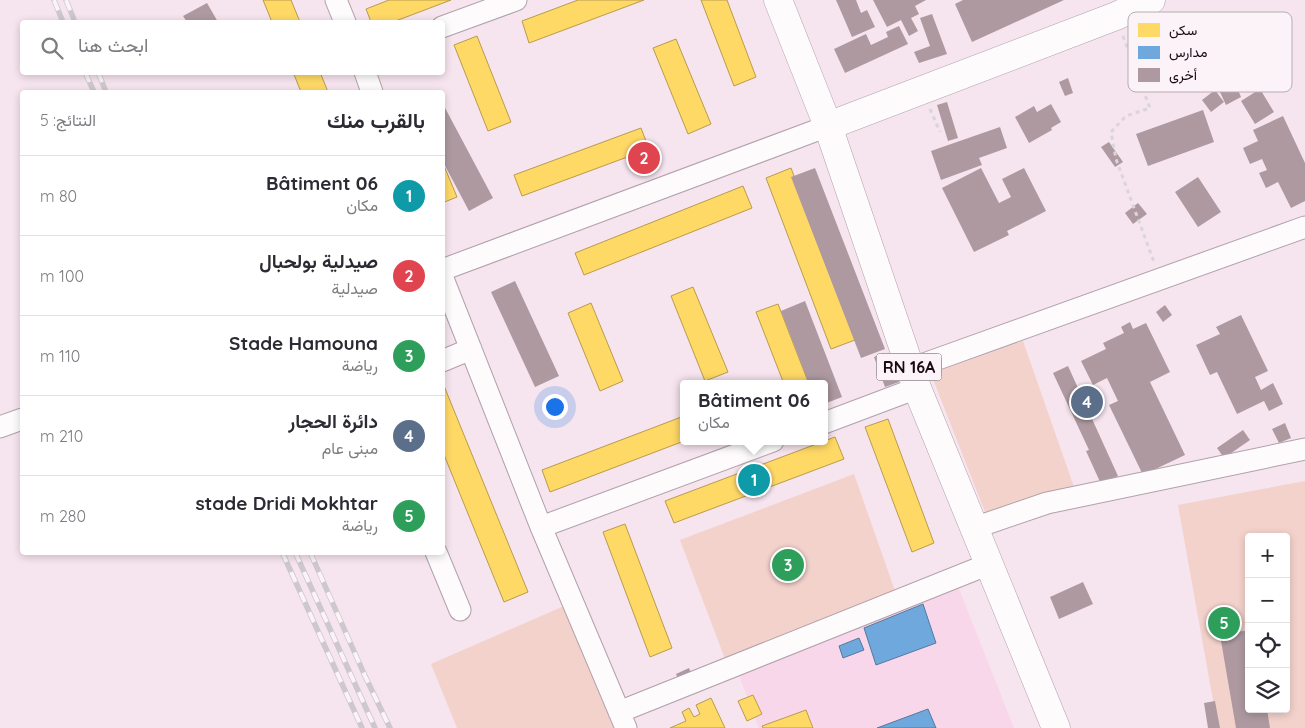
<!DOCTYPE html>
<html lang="ar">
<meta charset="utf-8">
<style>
:root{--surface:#fff;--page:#f2f2f3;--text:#2b2b33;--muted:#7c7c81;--line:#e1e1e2;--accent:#2563eb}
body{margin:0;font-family:Quicksand,Vazirmatn,sans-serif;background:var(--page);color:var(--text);direction:rtl}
.controls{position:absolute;right:15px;bottom:15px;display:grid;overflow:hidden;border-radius:5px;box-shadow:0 2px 8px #0003}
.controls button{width:45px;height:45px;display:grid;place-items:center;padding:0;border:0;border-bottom:1px solid var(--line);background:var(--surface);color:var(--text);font:25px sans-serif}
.you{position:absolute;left:554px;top:406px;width:18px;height:18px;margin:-12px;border:4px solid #fff;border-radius:50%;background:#1a73e8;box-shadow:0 0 0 8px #1a73e833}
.badge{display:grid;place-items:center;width:32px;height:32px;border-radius:50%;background:var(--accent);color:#fff;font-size:16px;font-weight:700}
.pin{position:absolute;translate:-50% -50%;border:2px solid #fff;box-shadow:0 1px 5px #0006}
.popup{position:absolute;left:680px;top:380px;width:148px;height:65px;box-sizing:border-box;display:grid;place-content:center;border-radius:5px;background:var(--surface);filter:drop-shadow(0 1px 4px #0005);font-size:16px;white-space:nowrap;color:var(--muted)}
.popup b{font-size:19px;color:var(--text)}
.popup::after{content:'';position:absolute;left:50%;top:100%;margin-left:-10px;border:10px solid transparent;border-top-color:var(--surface)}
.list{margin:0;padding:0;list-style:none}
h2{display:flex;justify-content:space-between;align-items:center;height:65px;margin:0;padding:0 20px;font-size:21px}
h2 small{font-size:16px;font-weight:400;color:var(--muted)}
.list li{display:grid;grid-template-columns:32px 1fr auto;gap:15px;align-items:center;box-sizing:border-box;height:80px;padding:0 20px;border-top:1px solid var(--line)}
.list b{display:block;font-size:19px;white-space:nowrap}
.list p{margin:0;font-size:16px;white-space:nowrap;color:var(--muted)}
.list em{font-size:16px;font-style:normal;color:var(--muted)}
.icon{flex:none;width:28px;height:28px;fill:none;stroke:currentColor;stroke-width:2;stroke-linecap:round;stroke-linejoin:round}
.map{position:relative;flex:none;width:1305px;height:728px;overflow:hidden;direction:ltr}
.search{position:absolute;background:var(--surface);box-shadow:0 2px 8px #0003;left:20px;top:20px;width:425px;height:55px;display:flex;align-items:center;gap:12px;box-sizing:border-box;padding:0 18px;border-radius:5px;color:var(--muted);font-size:19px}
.panel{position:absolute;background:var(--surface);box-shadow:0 2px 8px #0003;left:20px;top:90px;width:425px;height:465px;border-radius:5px;direction:rtl}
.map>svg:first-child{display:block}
</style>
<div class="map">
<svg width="1305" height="728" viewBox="0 0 1305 728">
<rect width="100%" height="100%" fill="#f6e4ee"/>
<!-- built -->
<path fill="#f9d7ea" d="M957 584 1014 728H759L738 673Z"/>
<!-- green -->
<path fill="#f4d2cc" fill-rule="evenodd" d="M1023 341 1074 487 985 512 931 374Z
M854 474 895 591 725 659 680 540Z
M1305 481V728H1218L1178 505ZM1249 537H1286V709H1249Z
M564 606 616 728H457L431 664Z"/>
<!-- homes -->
<path fill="#ffd966" stroke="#b99b4d" d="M263 0H291L300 22H272Z
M389 0H451L393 22H371L366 9Z
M578 0H644L529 43 522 21Z
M701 0H727L756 77 734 86Z
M477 36 511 122 488 131 454 45Z
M676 39 711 124 688 134 653 48Z
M293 72H320L328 92H301Z
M641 128 649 149 522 196 514 175Z
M442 161 457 197 442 203Z
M791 168 855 340 831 349 766 178Z
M743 186 752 208 584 275 575 253Z
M693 287 728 372 705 381 671 296Z
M591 303 623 381 600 391 568 313Z
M778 304 809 384H784L756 312Z
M442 381 528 592 504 602 442 450Z
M684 416V441L550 492 542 470Z
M888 419 934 543 912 552 865 427Z
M835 437 844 459 674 523 665 501Z
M625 524 672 648 650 657 603 532Z
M753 695 762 714 747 721 738 701Z
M711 698 725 728H670L686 721 682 712 689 708 694 717 700 714 696 705Z
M806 710 813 728H763L762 726Z"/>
<!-- schools -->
<path fill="#6fa8dc" stroke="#55799f" d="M923 604 936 643 876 665 864 628Z
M859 638 864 650 843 658 839 646Z
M928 709 936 728H877Z"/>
<!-- building -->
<path fill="#ae99a1" d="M836 0H856L861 13 867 10 875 27 852 37Z
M873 0H926L915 6 919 14 911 18 918 31 909 36 901 20 887 27Z
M963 0H1064L972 42 955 4Z
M207 3 218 22H187L183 16Z
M932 14 947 54 919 63 914 52 930 46 920 18Z
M899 26 908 44 845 73 834 49 866 34 871 45 888 37 886 32Z
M1068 78 1073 93 1065 96 1059 82Z
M1235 83 1241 97 1226 105 1219 90Z
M1260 89 1274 112 1255 124 1241 101Z
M1215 90 1224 102 1211 112 1202 100Z
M947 102 958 138 948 141 937 105Z
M1051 104 1061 122 1051 128 1052 130 1029 143 1015 117 1034 106 1037 112Z
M444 106 493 198 469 211 442 160V107Z
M1203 110 1214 142 1148 166 1136 134Z
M1283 116 1305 163V201L1291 208 1278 182 1266 188 1259 173 1267 170 1262 159 1250 164 1243 148 1258 141 1253 130Z
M1000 127 1007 148 979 158 982 165 941 180 931 151Z
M1109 142 1123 162 1115 167 1101 147Z
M815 168 885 349 861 358 791 177Z
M981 168 999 203 1011 197 1002 179 1024 168 1046 211 1007 231 1009 235 974 252 942 188Z
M1198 177 1221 212 1198 227 1175 192Z
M1138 203 1147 214 1133 224 1125 213Z
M515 281 559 376 535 387 491 292Z
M805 301 842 397 824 404V384H809L781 311Z
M1165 305 1172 315 1163 322 1156 312Z
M1241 315 1268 371 1255 377 1261 390 1273 383 1283 404 1269 411 1264 401 1237 414 1217 372 1210 375 1196 345 1220 334 1216 327Z
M1130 322 1133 329 1146 323 1170 372 1150 382 1185 455 1143 475 1109 405 1118 401 1107 378 1093 385 1081 361 1106 349 1103 343 1124 333 1121 327Z
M882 354 886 366 893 364 899 382 885 387 874 357Z
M1068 366 1118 476 1101 484 1086 451 1089 450 1053 373Z
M1285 423 1291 438 1279 443 1272 429Z
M1243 430 1250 440 1224 458 1217 448Z
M1083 582 1093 604 1059 619 1050 597Z
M1249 630V709H1267L1270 728H1236L1220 635Z
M689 668 693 678 680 684 676 674Z
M1215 701 1220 728H1208L1204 703Z"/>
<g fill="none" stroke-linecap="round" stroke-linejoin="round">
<!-- minor casing -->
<g stroke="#b0a1aa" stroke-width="23">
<path id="minor" d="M336 0 345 22
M442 27 516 0
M365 72 372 92
M442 270 828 126
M442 276 541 527 626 728
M442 361 471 349
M910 369 1305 227
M824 423 917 388
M0 427 22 419
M541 527 773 441
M974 528 1047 503 1305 449
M436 552 460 610
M619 712 989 564"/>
</g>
<!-- major casing -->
<g stroke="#b0a1aa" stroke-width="29">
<path id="major" d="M778 0 828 126 917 388 1056 728
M828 126 1116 16 1151 0"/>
</g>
<!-- path -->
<path stroke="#dad5d8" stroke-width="3" stroke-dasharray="4 4" stroke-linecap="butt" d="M1123 36 1150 108 1126 116 1111 132 1116 159 1154 262
M930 109 940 132"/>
<!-- minor -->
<use href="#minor" stroke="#fefbfc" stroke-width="21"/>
<!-- major -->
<use href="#major" stroke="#fefbfc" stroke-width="28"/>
<!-- rail casing -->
<g stroke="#cdc8cb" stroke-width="5.5">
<path id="rail" d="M54 0 63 22
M66 0 75 22
M85 72 94 92
M98 72 106 92
M282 552 362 728
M295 552 375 728
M310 552 365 676 390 728"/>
</g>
<!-- rail -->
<use href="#rail" stroke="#fbf3f7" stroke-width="4" stroke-dasharray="11" stroke-linecap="butt"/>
</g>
<g text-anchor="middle" stroke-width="5" stroke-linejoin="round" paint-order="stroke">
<!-- shield labels -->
<rect fill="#fbf3f7" stroke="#5b5057" stroke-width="1" x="876.5" y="353.5" width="65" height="27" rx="4"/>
<g font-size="16" font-weight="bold" fill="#170a12">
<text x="909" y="373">RN 16A</text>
</g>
</g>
<!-- legend -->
<rect x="1128" y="12" width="164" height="80" rx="8" fill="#fbf3f7" stroke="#b7adb2" stroke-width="1"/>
<rect x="1138" y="23" width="22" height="14" fill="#ffd966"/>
<rect x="1138" y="46" width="22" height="13" fill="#6fa8dc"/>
<rect x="1138" y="68" width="22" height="14" fill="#ae99a1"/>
<g font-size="14" fill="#170a12">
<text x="1169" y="35">سكن</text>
<text x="1169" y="57">مدارس</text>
<text x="1169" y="80">أخرى</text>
</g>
</svg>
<div class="controls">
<button>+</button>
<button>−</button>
<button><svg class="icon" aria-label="locate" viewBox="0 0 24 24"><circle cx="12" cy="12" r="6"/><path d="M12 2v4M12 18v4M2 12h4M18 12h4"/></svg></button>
<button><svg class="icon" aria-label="layers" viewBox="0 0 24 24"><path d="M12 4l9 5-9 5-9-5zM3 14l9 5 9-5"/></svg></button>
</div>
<div class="you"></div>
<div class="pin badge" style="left:754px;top:480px;background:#0f9aa8">1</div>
<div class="popup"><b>Bâtiment 06</b>مكان</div>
<div class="pin badge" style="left:644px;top:158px;background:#e0444e">2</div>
<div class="pin badge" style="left:788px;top:565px;background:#2e9e5b">3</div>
<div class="pin badge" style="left:1087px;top:402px;background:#5c6f8a">4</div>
<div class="pin badge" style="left:1224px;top:623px;background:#2e9e5b">5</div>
<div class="search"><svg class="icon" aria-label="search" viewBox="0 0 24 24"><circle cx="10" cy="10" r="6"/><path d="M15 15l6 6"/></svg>ابحث هنا</div>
<section class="panel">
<h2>بالقرب منك<small>النتائج: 5</small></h2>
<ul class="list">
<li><span class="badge" style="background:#0f9aa8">1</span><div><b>Bâtiment 06</b><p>مكان</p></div><em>80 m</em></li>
<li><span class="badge" style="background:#e0444e">2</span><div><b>صيدلية بولحبال</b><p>صيدلية</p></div><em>100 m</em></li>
<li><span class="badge" style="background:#2e9e5b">3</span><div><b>Stade Hamouna</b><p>رياضة</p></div><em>110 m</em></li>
<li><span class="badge" style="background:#5c6f8a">4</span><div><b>دائرة الحجار</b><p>مبنى عام</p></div><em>210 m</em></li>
<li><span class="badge" style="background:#2e9e5b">5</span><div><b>stade Dridi Mokhtar</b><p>رياضة</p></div><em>280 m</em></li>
</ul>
</section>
</div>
